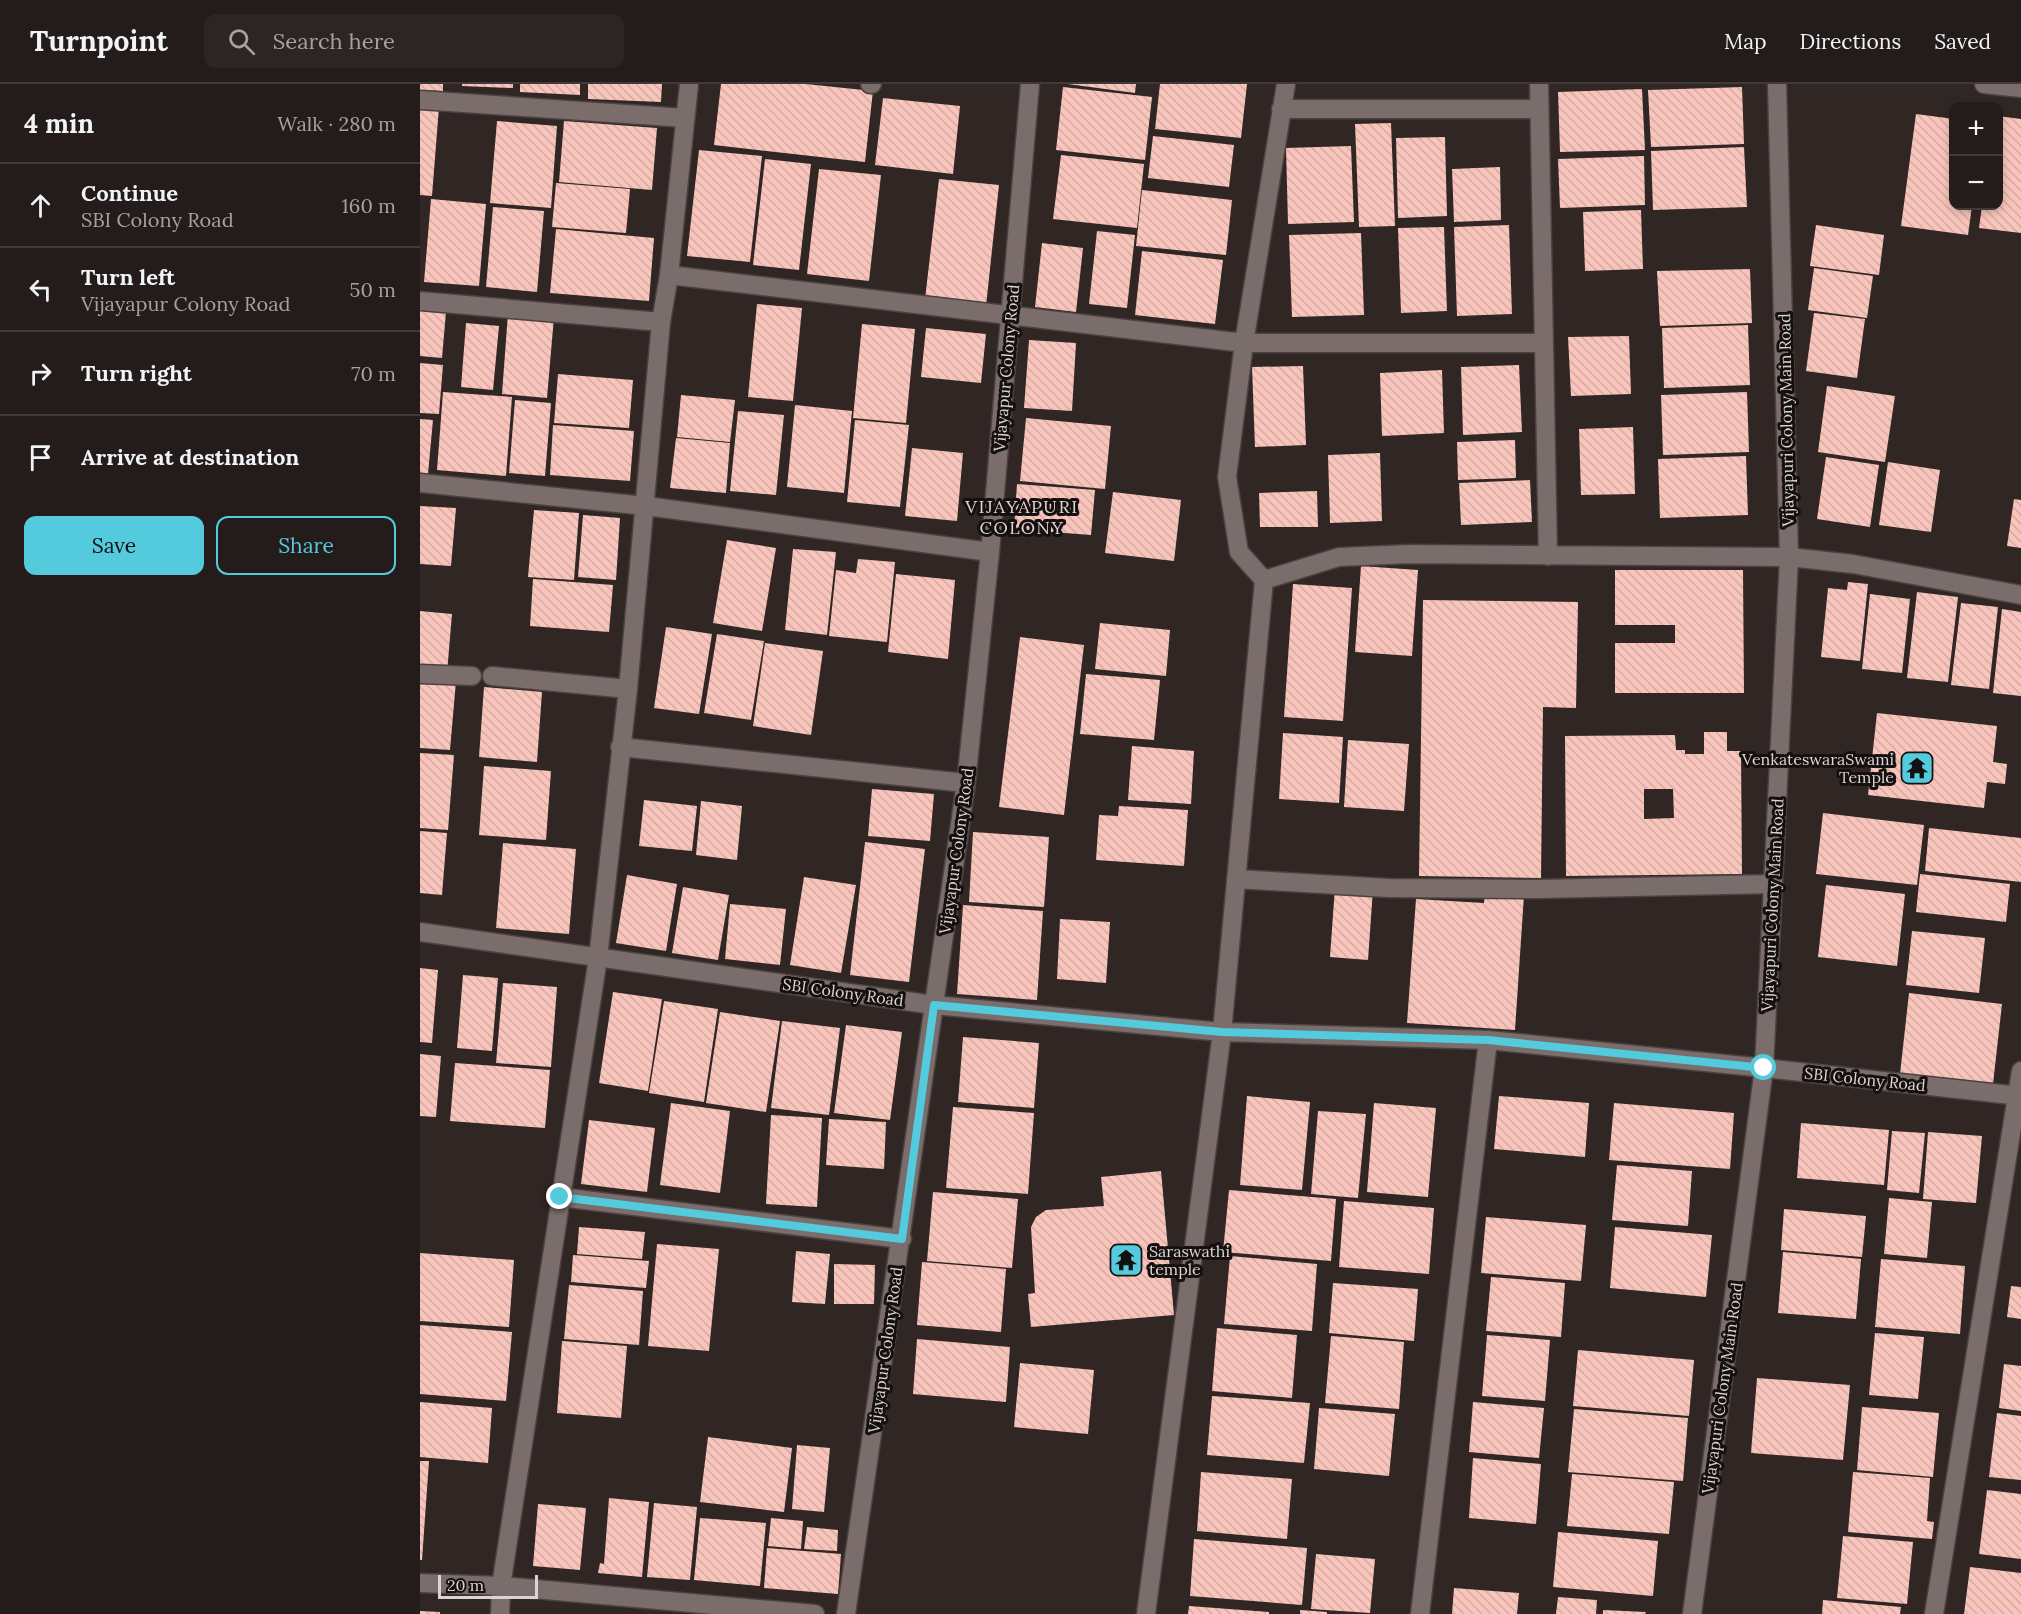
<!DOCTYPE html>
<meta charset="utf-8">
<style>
:root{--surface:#241c1b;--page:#2c2524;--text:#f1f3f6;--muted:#a3a1a3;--line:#413a3a;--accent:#54cadd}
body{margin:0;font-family:Lora,serif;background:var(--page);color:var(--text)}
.controls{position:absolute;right:18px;top:18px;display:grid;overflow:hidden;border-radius:12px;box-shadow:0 3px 9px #0003}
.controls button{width:54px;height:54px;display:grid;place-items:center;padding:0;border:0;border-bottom:2px solid var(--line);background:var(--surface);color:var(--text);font:30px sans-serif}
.scale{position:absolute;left:18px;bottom:15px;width:100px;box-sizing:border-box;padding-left:6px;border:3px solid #dbd4d2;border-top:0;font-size:16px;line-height:21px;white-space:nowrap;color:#dbd4d2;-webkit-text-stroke:4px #15100f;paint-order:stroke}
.stop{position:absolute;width:18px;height:18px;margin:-14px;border:4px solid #54cadd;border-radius:50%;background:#fff}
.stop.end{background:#54cadd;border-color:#fff;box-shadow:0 2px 6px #0008}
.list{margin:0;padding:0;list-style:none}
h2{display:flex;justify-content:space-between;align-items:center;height:78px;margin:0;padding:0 24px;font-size:26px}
h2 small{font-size:20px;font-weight:400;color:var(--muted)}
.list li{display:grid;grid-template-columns:39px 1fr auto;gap:18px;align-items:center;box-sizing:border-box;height:84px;padding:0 24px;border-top:2px solid var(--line)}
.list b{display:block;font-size:22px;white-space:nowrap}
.list p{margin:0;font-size:20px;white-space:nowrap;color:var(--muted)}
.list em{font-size:20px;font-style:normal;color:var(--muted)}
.actions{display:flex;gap:12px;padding:18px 24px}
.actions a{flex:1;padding:14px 0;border:2px solid var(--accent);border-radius:12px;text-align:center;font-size:21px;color:var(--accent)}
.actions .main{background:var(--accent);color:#111}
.icon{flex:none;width:33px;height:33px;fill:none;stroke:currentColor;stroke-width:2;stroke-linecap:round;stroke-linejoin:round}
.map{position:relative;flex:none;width:1601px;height:1530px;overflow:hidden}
header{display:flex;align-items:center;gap:36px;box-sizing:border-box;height:84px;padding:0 30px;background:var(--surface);border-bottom:2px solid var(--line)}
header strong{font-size:28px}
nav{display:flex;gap:33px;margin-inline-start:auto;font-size:21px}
.search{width:420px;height:54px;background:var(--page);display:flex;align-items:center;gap:15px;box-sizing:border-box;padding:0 21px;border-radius:12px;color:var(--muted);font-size:22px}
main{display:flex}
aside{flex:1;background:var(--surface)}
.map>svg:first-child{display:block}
</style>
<header>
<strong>Turnpoint</strong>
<div class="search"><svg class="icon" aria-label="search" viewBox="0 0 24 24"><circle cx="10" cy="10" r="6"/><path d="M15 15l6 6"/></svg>Search here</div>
<nav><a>Map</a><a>Directions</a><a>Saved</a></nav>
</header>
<main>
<aside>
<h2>4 min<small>Walk · 280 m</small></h2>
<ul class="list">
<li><svg class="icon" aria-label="ahead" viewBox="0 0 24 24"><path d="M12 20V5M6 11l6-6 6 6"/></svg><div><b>Continue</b><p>SBI Colony Road</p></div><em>160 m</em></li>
<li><svg class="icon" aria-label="left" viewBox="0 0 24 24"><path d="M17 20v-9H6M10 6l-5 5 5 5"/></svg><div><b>Turn left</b><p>Vijayapur Colony Road</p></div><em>50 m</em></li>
<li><svg class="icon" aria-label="right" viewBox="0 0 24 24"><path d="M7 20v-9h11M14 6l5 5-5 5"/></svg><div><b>Turn right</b></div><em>70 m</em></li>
<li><svg class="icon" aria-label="arrive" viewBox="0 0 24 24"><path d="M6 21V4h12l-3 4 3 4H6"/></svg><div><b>Arrive at destination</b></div></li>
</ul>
<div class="actions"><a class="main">Save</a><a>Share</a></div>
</aside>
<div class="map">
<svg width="1601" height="1530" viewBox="0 0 1601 1530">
<defs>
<pattern id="building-back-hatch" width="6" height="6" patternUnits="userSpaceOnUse" patternTransform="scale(1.5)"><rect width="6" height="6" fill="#f9c4bb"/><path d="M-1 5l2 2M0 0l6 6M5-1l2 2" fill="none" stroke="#d4aaa2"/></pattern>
</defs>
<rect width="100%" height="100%" fill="#302624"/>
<!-- building -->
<path fill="url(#building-back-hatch)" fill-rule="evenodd" d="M0 0H23V7L0 6Z
M42 0H93V4L42 2Z
M100 0H160V11L100 8Z
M168 0H242L241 18 168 15Z
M301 0H386L453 7 445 78 294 61Z
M648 0H716L715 9Z
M740 0H827L821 54 735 45Z
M643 3 732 13 725 76 636 66Z
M1322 3 1324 60 1231 63 1228 6Z
M1222 5 1225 66 1140 68 1138 8Z
M463 14 540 22 533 90 455 81Z
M0 22 19 23 12 112 0 111Z
M1496 30 1534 35V122H1552L1548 151 1481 142Z
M1578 32 1601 35V149L1559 144 1562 122H1578Z
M77 37 137 42 131 124 70 119Z
M144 37 237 44 232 106 139 98Z
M971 39 975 142 939 143 935 40Z
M733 52 814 61 809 103 728 94Z
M1025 53 1027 132 978 134 976 54Z
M931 62 934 138 868 140 866 64Z
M1324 63 1327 123 1233 126 1231 67Z
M279 66 342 72 330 178 267 172Z
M641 71 724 80 717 144 633 135Z
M1224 72 1225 121 1140 124 1138 75Z
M345 75 391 80 379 186 333 181Z
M1080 83 1081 136 1034 138 1032 85Z
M399 85 461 91 449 197 387 190Z
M519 95 579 101 566 222 505 215Z
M136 99 210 105 206 149 132 143Z
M722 106 812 116 806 171 716 162Z
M11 115 66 120 59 202 4 198Z
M73 123 124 127 117 208 66 203Z
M1221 126 1223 185 1165 187 1163 128Z
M1089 141 1092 230 1037 232 1034 143Z
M1396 141 1464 151 1459 191 1390 182Z
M1024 143 1027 227 981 229 978 144Z
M136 145 234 154 229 217 130 209Z
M677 147 715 151 707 224 669 220Z
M941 149 944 231 872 233 869 151Z
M622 159 663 164 656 228 615 223Z
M722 167 803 176 795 240 715 231Z
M1394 184 1453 192 1447 234 1388 226Z
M1330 185 1332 239 1240 242 1237 187Z
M337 220 382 224 373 317 328 313Z
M0 225 26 228 22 274 0 272Z
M88 229 134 233 127 314 82 310Z
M1394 229 1445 235 1437 294 1386 287Z
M46 239 79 242 73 306 41 303Z
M442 240 495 245 486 339 433 334Z
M1328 241 1330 301 1244 304 1242 244Z
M506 244 566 250 561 299 501 293Z
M1209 252 1211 310 1151 312 1148 253Z
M609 256 656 259 652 327 604 324Z
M0 279 23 281 19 330 0 329Z
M1099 281 1102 348 1043 351 1041 283Z
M883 282 886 361 835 363 832 283Z
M1022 286 1024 349 962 352 960 289Z
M138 290 213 296 209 344 134 339Z
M1407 302 1475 312 1465 378 1398 368Z
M23 308 92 313 86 392 17 386Z
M1327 308 1329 368 1243 371 1241 311Z
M261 311 315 316 310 358 257 353Z
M95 316 131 319 125 392 89 389Z
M375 321 432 327 424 409 367 403Z
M318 327 364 331 356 411 310 407Z
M606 334 691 342 685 405 600 397Z
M0 335 13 336 8 390H0Z
M435 336 489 341 480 423 427 418Z
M133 341 214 347 210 397 130 391Z
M1213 343 1215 410 1161 411 1159 345Z
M256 354 310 359 306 409 250 404Z
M1095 356 1096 394 1038 396 1037 358Z
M492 364 543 369 537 437 485 432Z
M960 369 962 437 910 439 908 371Z
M1326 372 1328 431 1240 434 1238 375Z
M1406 373 1459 381 1450 443 1397 435Z
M1468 378 1520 386 1511 448 1459 441Z
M1110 396 1112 438 1041 441 1039 399Z
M597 400 675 406 671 451 594 445Z
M897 407 898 443H840L839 409Z
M693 408 761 416 754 477 685 469Z
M1594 415 1601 416V464L1587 462Z
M0 422 36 424 31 482 0 480Z
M114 426 159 429 154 496 108 493Z
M163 431 200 434 196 496 158 493Z
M307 456 356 464 342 547 293 539Z
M373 465 416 468 407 551 365 546Z
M438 475 475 478 467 558 409 552 416 486 436 489Z
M941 482 998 486 992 572 935 568Z
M1195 486H1323L1324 609H1195V559H1255V541H1195Z
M476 490 535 496 528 575 468 568Z
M113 495 193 501 189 548 110 542Z
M1428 498 1448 500 1440 577 1401 573 1408 504 1427 506Z
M873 500 932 504 923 637 864 633Z
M1497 508 1538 513 1528 598 1487 594Z
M1450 510 1490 515 1482 589 1442 585Z
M1003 516 1158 518 1156 624 1123 623 1121 794 999 792Z
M1541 519 1578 523 1569 605 1531 601Z
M1582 525 1601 528V612L1573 609Z
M0 527 32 530 27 589 0 586Z
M680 539 750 546 746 592 675 585Z
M246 543 292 550 279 630 234 624Z
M297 550 344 557 331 636 284 629Z
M600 553 664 561 644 731 579 723Z
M345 559 403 567 391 651 333 642Z
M666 590 740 596 734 656 660 650Z
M0 595 36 597 30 666 0 664Z
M64 603 122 608 117 678 59 673Z
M1457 629 1577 642 1573 678 1587 680 1585 700 1567 698 1564 724 1448 711Z
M1284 648H1307V667H1321L1322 790 1146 792 1145 652 1255 651 1256 666H1265V670H1284ZM1224 705H1253L1254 734 1224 735Z
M863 649 923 653 919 719 859 715Z
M928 656 989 660 984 727 924 723Z
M712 662 774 667 771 720 708 716Z
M0 669 34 671 28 746 0 744Z
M64 682 131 687 126 756 59 751Z
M452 705 514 710 510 757 448 752Z
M224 716 277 722 272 767 219 762Z
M281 717 322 722 317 776 276 771Z
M699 722 768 726 764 782 676 776 679 731 698 732Z
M1403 729 1504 741 1497 801 1396 790Z
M1509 744 1601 754V798L1505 787Z
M0 747 27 749 22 811 0 809Z
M553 748 629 753 624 823 549 818Z
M445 758 505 765 489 898 430 891Z
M83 759 156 765 149 850 76 844Z
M1500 790 1590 800 1586 838 1496 828Z
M207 791 257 800 246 867 196 859Z
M384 793 436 801 421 889 370 881Z
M1406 801 1485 810 1477 882 1398 873Z
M263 803 309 811 298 876 252 869Z
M915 803 953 805 948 876 910 873Z
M1065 809 1104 811 1095 946 987 939 996 815 1064 819Z
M310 820 366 825 360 881 305 875Z
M543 821 623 827 617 916 537 910Z
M640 835 690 838 686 899 637 895Z
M1492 847 1565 854 1559 909 1486 901Z
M0 884 18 886 12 959 0 958Z
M43 891 78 894 72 967 37 964Z
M83 899 137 903 131 983 76 979Z
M193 908 242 915 228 1007 179 999Z
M1489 909 1582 920 1573 1000 1480 990Z
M244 917 298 925 284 1018 229 1009Z
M300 928 360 937 346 1028 286 1019Z
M362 937 420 944 409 1031 351 1024Z
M426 941 482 948 470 1036 414 1029Z
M543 953 619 959 614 1024 538 1018Z
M0 970 21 972 16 1033 0 1032Z
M35 979 130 986 125 1044 30 1037Z
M827 1012 890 1018 882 1106 820 1101Z
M1079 1012 1169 1019 1165 1073 1074 1065Z
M251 1019 310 1027 300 1109 240 1101Z
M954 1019 1016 1024 1008 1113 947 1108Z
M1194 1019 1314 1029 1310 1085 1189 1076Z
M533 1023 614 1029 608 1110 526 1104Z
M898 1027 946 1030 938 1114 891 1110Z
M351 1031 402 1034 397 1123 346 1120Z
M409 1035 466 1038 464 1085 406 1081Z
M169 1036 235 1044 227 1108 161 1100Z
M1381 1039 1469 1046 1464 1101 1377 1094Z
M1472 1047 1505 1049 1499 1109 1467 1106Z
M1508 1048 1562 1052 1556 1119 1503 1115Z
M1197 1081 1272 1087 1268 1142 1192 1136Z
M741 1087 754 1231 611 1243 608 1210 615 1209 611 1143 616 1133 626 1126 684 1122 681 1093Z
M809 1106 916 1115 911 1177 803 1168Z
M513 1108 598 1115 592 1184 507 1177Z
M1469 1114 1512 1118 1507 1174 1464 1170Z
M924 1117 1014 1124 1009 1190 919 1183Z
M1364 1125 1446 1132 1442 1173 1361 1166Z
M1066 1133 1166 1141 1161 1197 1061 1189Z
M159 1143 225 1148 222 1175 157 1170Z
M1195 1143 1292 1151 1286 1213 1190 1204Z
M237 1160 299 1165 289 1267 228 1262Z
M376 1167 410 1170 405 1220 372 1218Z
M1363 1168 1441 1175 1436 1235 1358 1229Z
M0 1169 94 1176 89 1243 0 1237Z
M153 1171 229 1177 226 1204 151 1198Z
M810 1172 897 1180 892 1247 804 1240Z
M1461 1175 1545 1182 1540 1250 1455 1243Z
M502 1178 586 1185 581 1248 497 1241Z
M414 1180 455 1181 454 1220H414Z
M1071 1193 1145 1199 1141 1253 1066 1247Z
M913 1199 998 1205 994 1257 909 1249Z
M149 1201 223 1207 219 1261 144 1255Z
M1591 1202 1601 1203V1235L1587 1233Z
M0 1241 92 1248 86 1317 0 1310Z
M797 1244 877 1251 872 1314 792 1307Z
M1455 1249 1504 1253 1498 1315 1449 1311Z
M1067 1251 1130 1256 1125 1317 1062 1312Z
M911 1252 984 1258 979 1325 905 1319Z
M497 1255 590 1263 586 1318 493 1310Z
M142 1257 207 1262 201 1334 137 1329Z
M1158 1266 1274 1276 1269 1332 1153 1322Z
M600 1279 674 1286 668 1350 594 1343Z
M1584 1280 1601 1282V1327L1579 1324Z
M1337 1294 1430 1301 1423 1376 1331 1369Z
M792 1312 890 1319 884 1379 787 1371Z
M0 1318 72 1324 68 1379 0 1373Z
M1053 1318 1124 1324 1119 1374 1049 1368Z
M1442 1323 1519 1329 1513 1393 1437 1386Z
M899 1324 975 1330 969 1392 894 1385Z
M1154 1325 1268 1334 1263 1397 1148 1388Z
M1577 1329 1601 1332V1396L1569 1393Z
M288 1353 372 1364 364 1428 280 1418Z
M377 1361 410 1364 404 1428 372 1425Z
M1053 1374 1121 1380 1116 1440 1049 1434Z
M0 1377H9L2 1476H0Z
M781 1388 872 1395 867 1455 777 1447Z
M1433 1388 1510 1394 1507 1437 1514 1438 1512 1455 1428 1448Z
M1152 1390 1254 1398 1249 1450 1147 1442Z
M1567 1406 1601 1410V1475L1559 1470Z
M189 1414 229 1418 222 1493 178 1489 180 1479 184 1480Z
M234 1419 277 1423 270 1496 227 1493Z
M118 1420 166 1424 160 1486 113 1482Z
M280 1434 346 1439 340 1502 274 1496Z
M351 1434 383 1437 381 1465 348 1462Z
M387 1443 418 1446 417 1467 384 1465Z
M1138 1448 1238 1457 1233 1512 1133 1503Z
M1423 1452 1493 1458 1487 1520 1417 1514Z
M774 1455 887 1464 882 1521 770 1512Z
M347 1464 421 1470 418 1510 344 1504Z
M896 1470 955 1475 950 1529 891 1525Z
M1550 1483 1601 1489V1530H1544Z
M1034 1504 1099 1509 1097 1530H1032Z
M1138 1513 1177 1516 1176 1530H1136Z
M1403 1516 1481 1523 1480 1530H1402Z
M769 1522 849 1528V1530H768Z
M880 1526 907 1528V1530H880Z
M1183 1526 1226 1528 1225 1530H1183Z
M0 1527 20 1528V1530H0Z"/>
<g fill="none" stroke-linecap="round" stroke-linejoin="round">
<!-- minor casing -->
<g stroke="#4b4240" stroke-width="21">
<path id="minor" d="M450 0H452
M866 0 824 259 807 393 819 468 844 496 919 473 990 470 1369 473 1433 480 1601 511
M1119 0 1128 472
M1564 0 1601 4
M0 16 265 34
M861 25H1119
M249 191 824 259H1123
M0 217 241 238
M0 399 226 422 570 468
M0 590 52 592
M72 592 208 605
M200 663 546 699
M816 795 969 804 1118 805 1353 800
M0 848 514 921 802 948 1068 956 1344 984 1601 1012
M140 1113 482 1155
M0 1499 81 1502 395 1530
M80 1530 81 1502 178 874 208 605 241 238 249 191 269 0
M426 1530 546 699 570 468 610 0
M726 1530 802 948 844 496
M1000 1530 1068 956
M1272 1530 1344 984 1369 473 1357 0
M1514 1530 1601 987"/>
</g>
<!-- minor -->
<use href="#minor" stroke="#7a6d6b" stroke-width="18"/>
</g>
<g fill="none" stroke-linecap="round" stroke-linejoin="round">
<!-- route -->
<path stroke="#54cadd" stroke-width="8" d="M140 1113 482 1155 514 921 802 948 1068 956 1344 984"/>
</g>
<!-- icons -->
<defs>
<g id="temple-square" transform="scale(1.725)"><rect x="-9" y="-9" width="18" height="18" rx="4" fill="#54cadd" stroke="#15100f"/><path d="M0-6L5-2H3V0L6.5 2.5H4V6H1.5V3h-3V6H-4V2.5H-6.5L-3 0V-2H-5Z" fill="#111"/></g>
</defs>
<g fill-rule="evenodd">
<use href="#temple-square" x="1497" y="684"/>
<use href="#temple-square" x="706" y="1176"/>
</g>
<g text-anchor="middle" stroke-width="6" stroke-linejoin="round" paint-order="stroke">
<!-- street labels -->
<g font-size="16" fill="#dbd4d2" stroke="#15100f">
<text transform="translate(586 284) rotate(-85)" y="6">Vijayapur Colony Road</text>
<text transform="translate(1366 336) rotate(-91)" y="6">Vijayapuri Colony Main Road</text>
<text transform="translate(536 767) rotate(-82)" y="6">Vijayapur Colony Road</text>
<text transform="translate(1352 821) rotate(-87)" y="6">Vijayapuri Colony Main Road</text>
<text transform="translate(423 908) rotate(8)" y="6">SBI Colony Road</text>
<text transform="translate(1445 995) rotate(6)" y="6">SBI Colony Road</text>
<text transform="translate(465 1266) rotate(-82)" y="6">Vijayapur Colony Road</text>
<text transform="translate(1302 1304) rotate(-82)" y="6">Vijayapuri Colony Main Road</text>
</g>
<!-- poi labels -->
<g font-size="16" fill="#dbd4d2" stroke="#15100f" text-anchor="end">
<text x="1474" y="681">VenkateswaraSwami<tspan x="1474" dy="18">Temple</tspan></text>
<text x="729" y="1173" text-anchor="start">Saraswathi<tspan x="729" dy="18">temple</tspan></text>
</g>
<!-- neighbourhood labels -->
<g font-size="18" letter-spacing="1.5" fill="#dbd4d2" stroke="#15100f">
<text x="602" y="429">VIJAYAPURI<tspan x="602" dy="21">COLONY</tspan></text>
</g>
</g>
</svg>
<div class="controls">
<button>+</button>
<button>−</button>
</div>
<div class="scale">20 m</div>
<div class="stop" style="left:1344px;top:984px"></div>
<div class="stop end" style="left:140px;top:1113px"></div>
</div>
</main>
